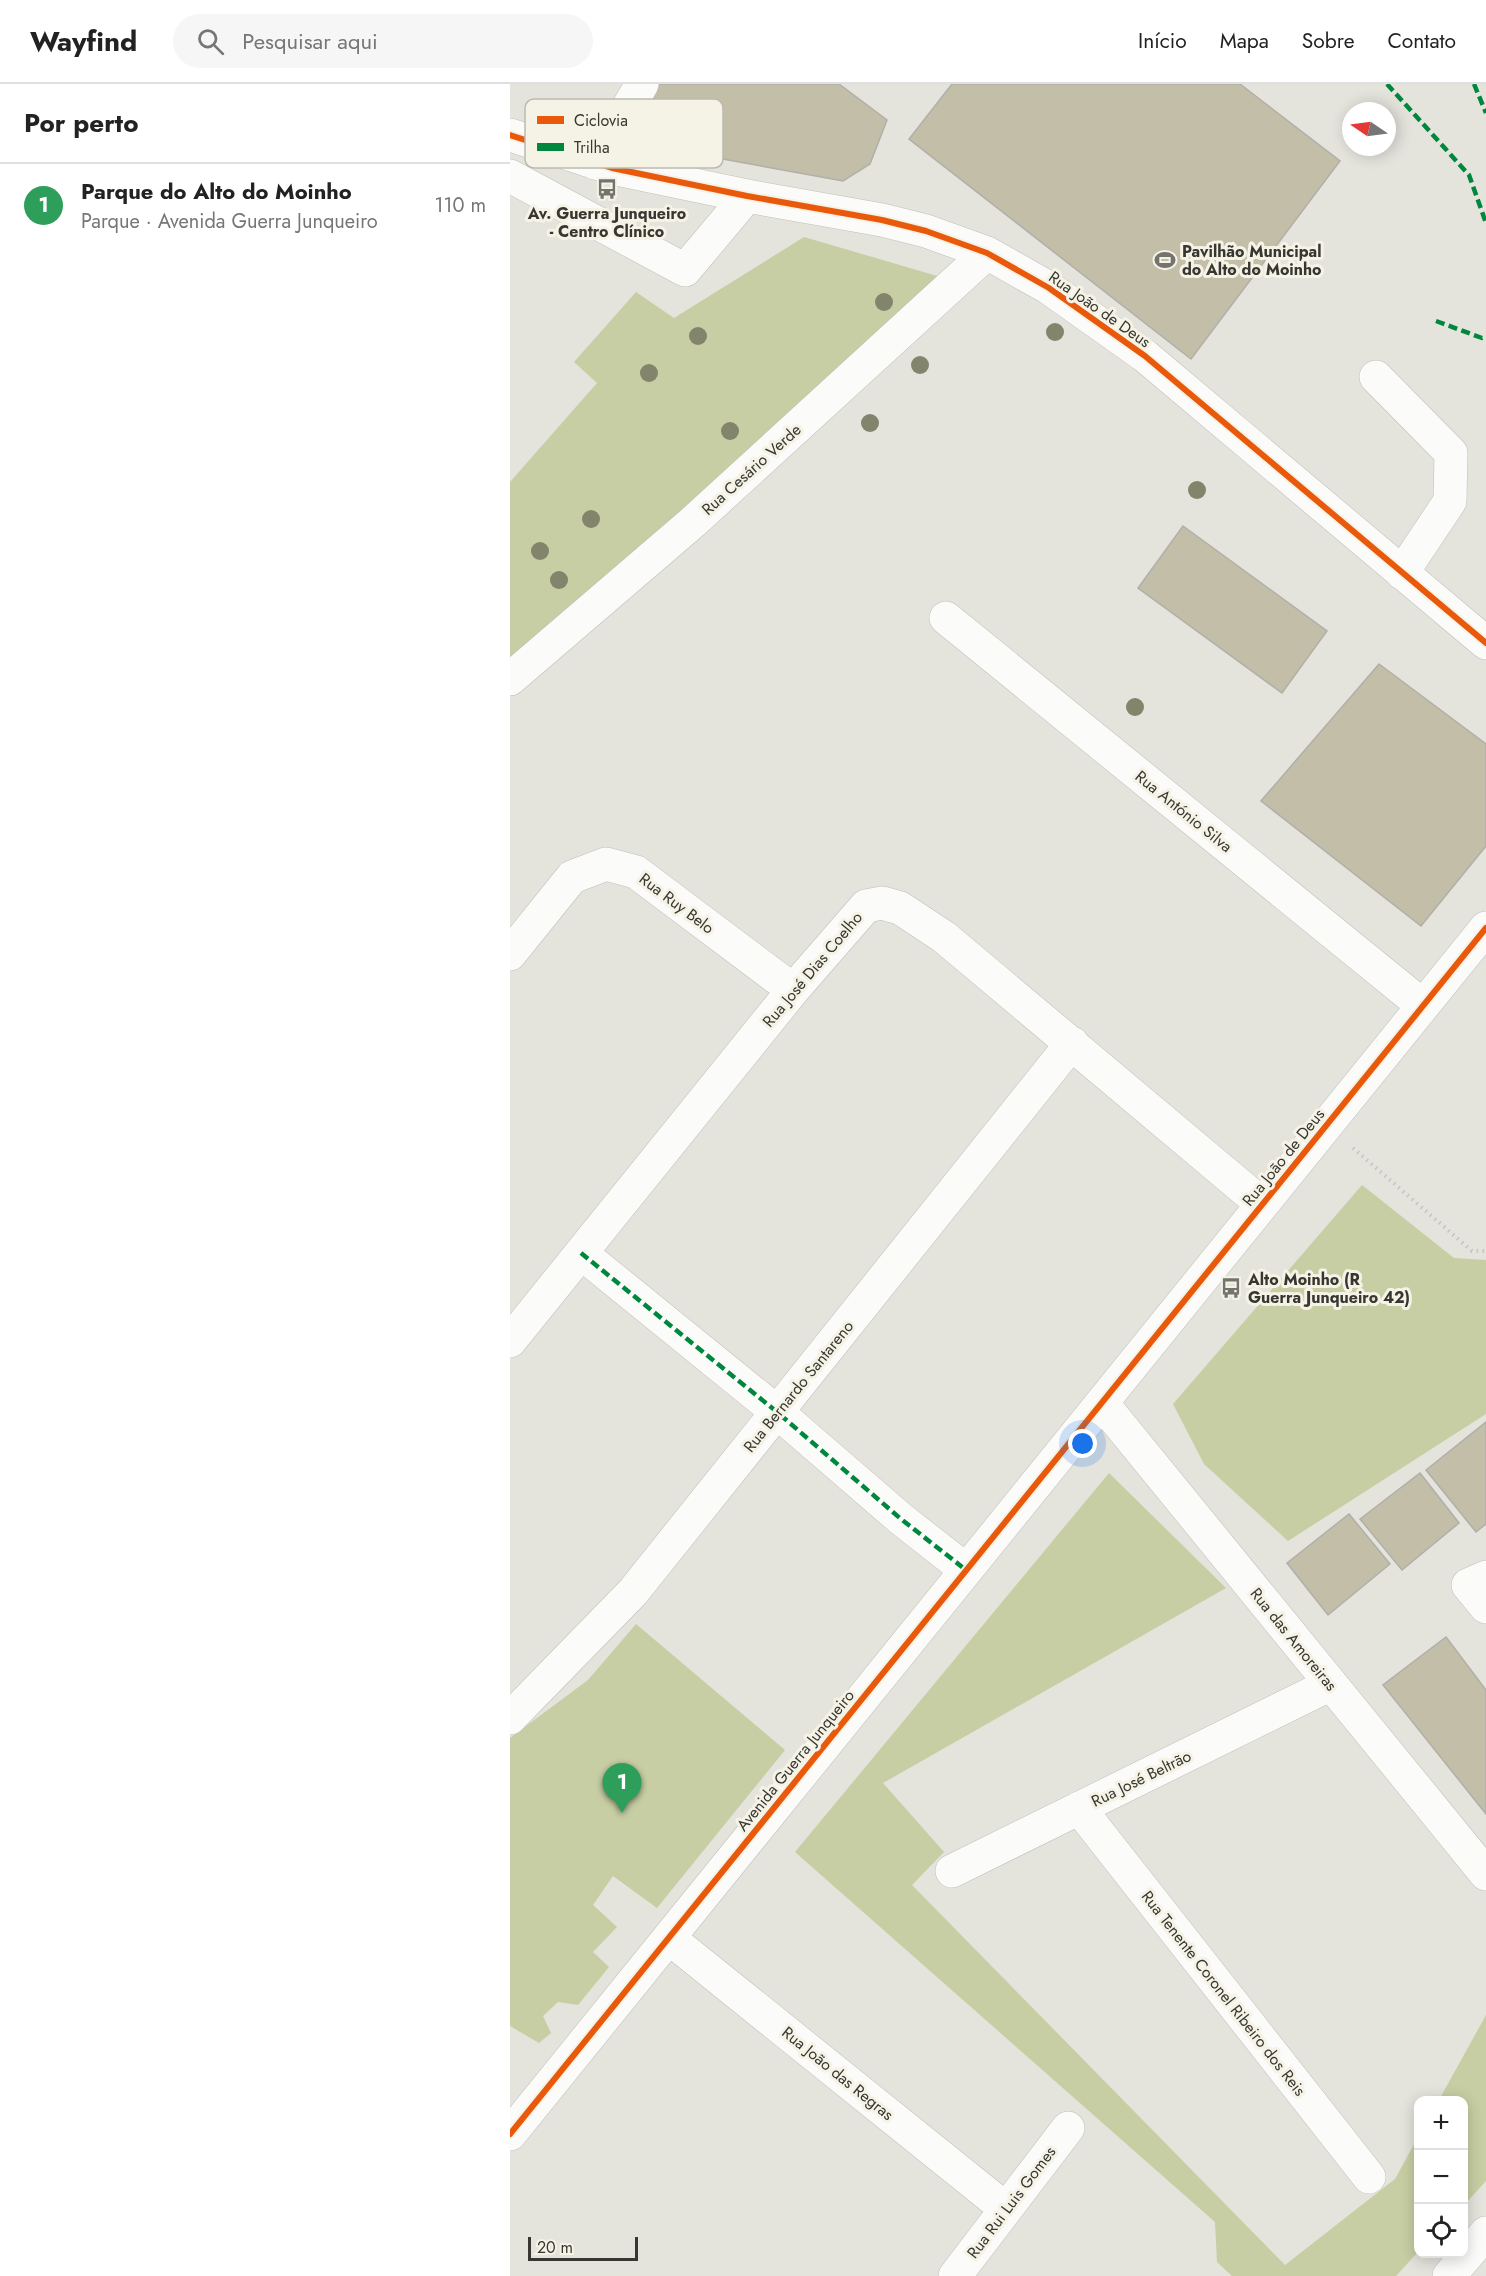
<!DOCTYPE html>
<html lang="pt">
<meta charset="utf-8">
<style>
:root{--surface:#fff;--page:#f6f6f6;--text:#222;--muted:#767676;--line:#e0e0e0;--accent:#d93025}
body{margin:0;font-family:Jost,sans-serif;background:var(--page);color:var(--text)}
.controls{position:absolute;right:18px;bottom:18px;display:grid;overflow:hidden;border-radius:12px;box-shadow:0 3px 15px #0003}
.controls button{width:54px;height:54px;display:grid;place-items:center;padding:0;border:0;border-bottom:2px solid var(--line);background:var(--surface);color:var(--text);font:30px sans-serif}
.compass{position:absolute;left:832px;top:18px;width:54px;height:54px;border-radius:50%;background:var(--surface);box-shadow:0 3px 15px #0003;rotate:283deg}
.scale{position:absolute;left:18px;bottom:15px;width:110px;box-sizing:border-box;padding-left:6px;border:3px solid #373631;border-top:0;font-size:16px;line-height:21px;white-space:nowrap;color:#373631;-webkit-text-stroke:4px #f5f2e6;paint-order:stroke}
.you{position:absolute;left:573px;top:1360px;width:21px;height:21px;margin:-15px;border:4px solid #fff;border-radius:50%;background:#1a73e8;box-shadow:0 0 0 9px #1a73e833}
.badge{display:grid;place-items:center;width:39px;height:39px;border-radius:50%;background:var(--accent);color:#fff;font-size:20px;font-weight:700}
.pin{position:absolute;translate:-50% -50px;filter:drop-shadow(0 2px 3px #0008)}
.pin::after{content:'';position:absolute;top:32px;width:21px;height:18px;background:inherit;clip-path:polygon(0 0,100% 0,50% 100%)}
.list{margin:0;padding:0;list-style:none}
h2{display:flex;justify-content:space-between;align-items:center;height:78px;margin:0;padding:0 24px;font-size:26px}
h2 small{font-size:20px;font-weight:400;color:var(--muted)}
.list li{display:grid;grid-template-columns:39px 1fr auto;gap:18px;align-items:center;box-sizing:border-box;height:84px;padding:0 24px;border-top:2px solid var(--line)}
.list b{display:block;font-size:22px;white-space:nowrap}
.list p{margin:0;font-size:20px;white-space:nowrap;color:var(--muted)}
.list em{font-size:20px;font-style:normal;color:var(--muted)}
.icon{flex:none;width:33px;height:33px;fill:none;stroke:currentColor;stroke-width:2;stroke-linecap:round;stroke-linejoin:round}
.map{position:relative;flex:none;width:976px;height:2192px;overflow:hidden}
header{display:flex;align-items:center;gap:36px;box-sizing:border-box;height:84px;padding:0 30px;background:var(--surface);border-bottom:2px solid var(--line)}
header strong{font-size:28px}
nav{display:flex;gap:33px;margin-inline-start:auto;font-size:21px}
.search{width:420px;height:54px;background:var(--page);display:flex;align-items:center;gap:15px;box-sizing:border-box;padding:0 21px;border-radius:33px;color:var(--muted);font-size:22px}
main{display:flex}
aside{flex:1;background:var(--surface)}
.map>svg:first-child{display:block}
</style>
<header>
<strong>Wayfind</strong>
<div class="search"><svg class="icon" aria-label="search" viewBox="0 0 24 24"><circle cx="10" cy="10" r="6"/><path d="M15 15l6 6"/></svg>Pesquisar aqui</div>
<nav><a>Início</a><a>Mapa</a><a>Sobre</a><a>Contato</a></nav>
</header>
<main>
<aside>
<h2>Por perto<small></small></h2>
<ul class="list">
<li><span class="badge" style="background:#2e9e5b">1</span><div><b>Parque do Alto do Moinho</b><p>Parque · Avenida Guerra Junqueiro</p></div><em>110 m</em></li>
</ul>
</aside>
<div class="map">
<svg width="976" height="2192" viewBox="0 0 976 2192">
<rect width="100%" height="100%" fill="#e4e3dc"/>
<!-- green -->
<path fill="#c7cea3" d="M294 153 451 199 0 583V398L87 299 64 278 126 208 164 234Z
M852 1101 944 1174 976 1176V1330L778 1457 694 1380 663 1320Z
M599 1389 716 1504 373 1699 434 1768 402 1801 775 2181 885 2095 908 2053V2168L886 2192H722L707 2178 705 2138 285 1768Z
M126 1540 275 1666 147 1824 103 1792 83 1821 107 1843 83 1868 99 1883 68 1921 48 1918 33 1932 41 1949 29 1959 0 1942V1654L78 1596Z
M976 1931V2097L954 2121V2016H929Z"/>
<!-- building -->
<path fill="#c3bea7" stroke="#b0afaa" stroke-width="1.5" d="M144 0H329L377 36 360 80 333 97 108 56Z
M442 0H730L830 77 681 275 399 55Z
M673 442 817 547 772 609 628 504Z
M869 580 976 660V762L911 842 751 717Z
M976 1338V1440L966 1448 916 1386Z
M910 1389 949 1439 892 1486 850 1435Z
M839 1430 880 1480 818 1531 777 1479Z
M936 1553 976 1606V1730L873 1601Z"/>
<g fill="none" stroke-linecap="round" stroke-linejoin="round">
<!-- minor casing -->
<g stroke="#c0bfba" stroke-width="34">
<path id="minor" d="M0 51 102 84 237 112 372 136 416 147 477 169 539 204 635 272 976 559
M85 79 132 0
M0 92 175 186 237 112
M866 293 941 369 940 417 892 489
M436 534 912 921
M0 595 183 438 477 169
M0 870 62 793 96 780 126 788 283 906
M71 1169 267 1328 391 1435 456 1486
M0 1257 283 906 356 822 372 819 390 824 434 853 752 1120
M592 1319 976 1790
M976 1493 958 1501 976 1523
M0 1634 123 1508 562 959
M569 1724 859 2093
M442 1787 821 1600
M159 1854 496 2125
M0 2050 976 844
M445 2192 558 2044
M939 2192 976 2149"/>
</g>
<!-- path -->
<path stroke="#c5c4c2" stroke-width="4" stroke-dasharray="1.5 4.5" stroke-linecap="butt" d="M843 1064 962 1167H976"/>
<!-- minor -->
<use href="#minor" stroke="#fbfbfa" stroke-width="33"/>
<!-- quiet -->
<path stroke="#00873e" stroke-width="4.5" stroke-dasharray="9 4.5" stroke-linecap="butt" d="M877 0 959 91 976 139
M964 0 976 29
M926 237 972 254 976 253
M71 1169 267 1328 391 1435 456 1486"/>
<!-- cycleway casing -->
<g stroke="#f5f2e6" stroke-width="10">
<path id="cycleway" d="M0 51 102 84 237 112 372 136 416 147 477 169 539 204 635 272 976 559
M0 2050 976 844"/>
</g>
<!-- cycleway -->
<use href="#cycleway" stroke="#e8590c" stroke-width="6"/>
</g>
<!-- trees -->
<g fill="#82846b">
<circle cx="374" cy="218" r="9"/>
<circle cx="545" cy="248" r="9"/>
<circle cx="188" cy="252" r="9"/>
<circle cx="410" cy="281" r="9"/>
<circle cx="139" cy="289" r="9"/>
<circle cx="360" cy="339" r="9"/>
<circle cx="220" cy="347" r="9"/>
<circle cx="687" cy="406" r="9"/>
<circle cx="81" cy="435" r="9"/>
<circle cx="30" cy="467" r="9"/>
<circle cx="49" cy="496" r="9"/>
<circle cx="625" cy="623" r="9"/>
</g>
<!-- icons -->
<defs>
<g id="bus-bare" transform="scale(1.62)"><path d="M-5-6H5V4H4V6H2V4H-2V6H-4V4H-5ZM-3.5-4V0h7V-4ZM-3.5 1.2v1.5H-2V1.2ZM2 1.2v1.5H3.5V1.2Z" fill="#74736d" stroke="#f5f2e6" stroke-width="2.5" paint-order="stroke"/></g>
<g id="stadium-bare" transform="scale(1.62)"><path d="M0-5a6.5 5 0 1 0 0 10a6.5 5 0 1 0 0-10ZM-3.5-1.8h7v3.6h-7Z" fill="#74736d" stroke="#f5f2e6" stroke-width="2.5" paint-order="stroke"/></g>
</defs>
<g fill-rule="evenodd">
<use href="#bus-bare" x="97" y="105"/>
<use href="#stadium-bare" x="655" y="176"/>
<use href="#bus-bare" x="721" y="1204"/>
</g>
<g text-anchor="middle" stroke-width="6" stroke-linejoin="round" paint-order="stroke">
<!-- poi labels -->
<g font-size="16" font-weight="bold" fill="#373631" stroke="#f5f2e6" text-anchor="start">
<text x="97" y="135" text-anchor="middle">Av. Guerra Junqueiro<tspan x="97" dy="18">- Centro Clínico</tspan></text>
<text x="672" y="173">Pavilhão Municipal<tspan x="672" dy="18">do Alto do Moinho</tspan></text>
<text x="738" y="1201">Alto Moinho (R<tspan x="738" dy="18">Guerra Junqueiro 42)</tspan></text>
</g>
<!-- street labels -->
<g font-size="16" fill="#373631" stroke="#f5f2e6">
<text transform="translate(590 225) rotate(35)" y="6">Rua João de Deus</text>
<text transform="translate(241 385) rotate(-42)" y="6">Rua Cesário Verde</text>
<text transform="translate(674 727) rotate(39)" y="6">Rua António Silva</text>
<text transform="translate(167 819) rotate(37)" y="6">Rua Ruy Belo</text>
<text transform="translate(302 885) rotate(-50)" y="6">Rua José Dias Coelho</text>
<text transform="translate(773 1073) rotate(-51)" y="6">Rua João de Deus</text>
<text transform="translate(288 1302) rotate(-51)" y="6">Rua Bernardo Santareno</text>
<text transform="translate(784 1555) rotate(51)" y="6">Rua das Amoreiras</text>
<text transform="translate(285 1676) rotate(-51)" y="6">Avenida Guerra Junqueiro</text>
<text transform="translate(631 1694) rotate(-26)" y="6">Rua José Beltrão</text>
<text transform="translate(714 1909) rotate(52)" y="6">Rua Tenente Coronel Ribeiro dos Reis</text>
<text transform="translate(328 1989) rotate(39)" y="6">Rua João das Regras</text>
<text transform="translate(501 2118) rotate(-53)" y="6">Rua Rui Luis Gomes</text>
</g>
</g>
<!-- legend -->
<rect x="15" y="15" width="198" height="69" rx="9" fill="#f5f2e6" stroke="#bcbab0" stroke-width="1.5"/>
<rect x="27" y="32" width="27" height="8" fill="#e8590c"/>
<rect x="27" y="59" width="27" height="8" fill="#00873e"/>
<g font-size="16" fill="#373631">
<text x="64" y="42">Ciclovia</text>
<text x="64" y="69">Trilha</text>
</g>
</svg>
<div class="controls">
<button>+</button>
<button>−</button>
<button><svg class="icon" aria-label="locate" viewBox="0 0 24 24"><circle cx="12" cy="12" r="6"/><path d="M12 2v4M12 18v4M2 12h4M18 12h4"/></svg></button>
</div>
<svg class="compass" viewBox="-18 -18 36 36"><path d="M0-13l5 13h-10z" fill="#e53935"/><path d="M0 13l5-13h-10z" fill="#767676"/></svg>
<div class="scale">20 m</div>
<div class="you"></div>
<div class="pin badge" style="left:112px;top:1729px;background:#2e9e5b">1</div>
</div>
</main>
